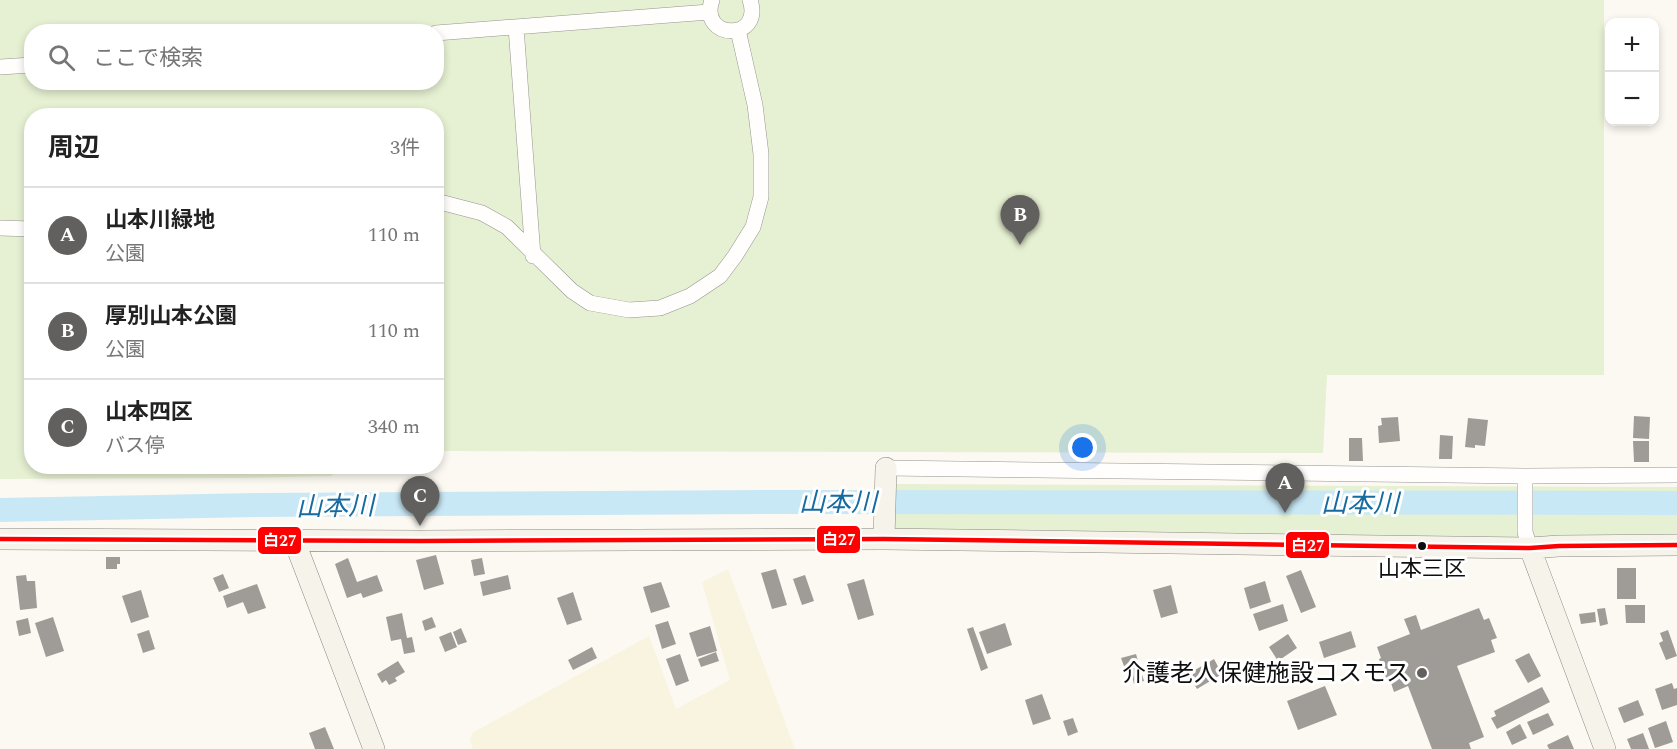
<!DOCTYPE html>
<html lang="ja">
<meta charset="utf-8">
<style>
:root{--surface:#fff;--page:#f2f2f2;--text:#222;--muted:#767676;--line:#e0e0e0;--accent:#61605e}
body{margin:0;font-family:Spectral,"Noto Sans JP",serif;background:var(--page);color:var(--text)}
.controls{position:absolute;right:18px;top:18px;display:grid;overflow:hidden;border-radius:12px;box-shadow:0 3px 9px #0003}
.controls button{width:54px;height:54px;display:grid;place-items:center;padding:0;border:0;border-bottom:2px solid var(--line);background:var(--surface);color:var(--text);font:30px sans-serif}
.you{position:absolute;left:1083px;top:448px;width:21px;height:21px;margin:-15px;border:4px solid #fff;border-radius:50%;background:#1a73e8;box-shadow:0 0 0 9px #1a73e833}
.badge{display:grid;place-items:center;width:39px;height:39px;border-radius:50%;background:var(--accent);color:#fff;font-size:20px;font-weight:700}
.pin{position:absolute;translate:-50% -50px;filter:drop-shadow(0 2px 3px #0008)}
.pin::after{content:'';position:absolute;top:32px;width:21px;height:18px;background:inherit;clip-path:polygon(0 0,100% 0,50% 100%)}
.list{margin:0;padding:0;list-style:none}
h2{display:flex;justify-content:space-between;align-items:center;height:78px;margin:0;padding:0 24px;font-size:26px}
h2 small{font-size:20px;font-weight:400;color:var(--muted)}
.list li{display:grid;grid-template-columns:39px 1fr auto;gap:18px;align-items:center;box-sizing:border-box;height:96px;padding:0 24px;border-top:2px solid var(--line)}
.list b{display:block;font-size:22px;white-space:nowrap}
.list p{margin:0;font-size:20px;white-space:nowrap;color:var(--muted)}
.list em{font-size:20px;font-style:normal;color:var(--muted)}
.icon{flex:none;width:33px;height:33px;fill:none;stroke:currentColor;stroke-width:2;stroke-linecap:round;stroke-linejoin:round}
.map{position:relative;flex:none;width:1677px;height:749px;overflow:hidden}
.search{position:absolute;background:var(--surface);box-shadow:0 3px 9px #0003;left:24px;top:24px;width:420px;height:66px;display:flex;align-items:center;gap:15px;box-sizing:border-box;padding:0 21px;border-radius:24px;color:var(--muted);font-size:22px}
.panel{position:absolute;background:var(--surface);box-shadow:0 3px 9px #0003;left:24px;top:108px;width:420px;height:366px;border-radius:24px}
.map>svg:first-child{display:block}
</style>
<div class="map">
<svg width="1677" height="749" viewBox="0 0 1677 749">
<rect width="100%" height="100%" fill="#fcf9f2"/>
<!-- farmland -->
<path fill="#f8f4df" d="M728 569 795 749H473L470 741 472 733 649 636 676 709 730 680 702 582Z"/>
<!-- green -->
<path fill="#e6f0d2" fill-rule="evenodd" d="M0 0H1604V375H1327L1323 453 437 451 436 116H32V466L342 467 331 476 239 478 0 479ZM32 32H436V82H32Z
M894 484 1677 487V538L893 539Z"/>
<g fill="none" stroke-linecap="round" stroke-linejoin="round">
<!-- river -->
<path stroke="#c9e8f5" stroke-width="24" d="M0 510 256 505 766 502 1677 503"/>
</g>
<!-- building -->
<path fill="#9f9c98" d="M1634 416 1650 417 1649 439 1633 438Z
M1398 417 1400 441 1379 443 1378 426 1382 425 1381 418Z
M1468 418 1488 420 1485 446 1475 445V448L1465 447Z
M1440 435 1453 436 1452 459H1439Z
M1349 438H1362L1363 461H1349Z
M1633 441H1649V462H1634Z
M436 555 444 584 424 590 416 560Z
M106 557H120V564H117V569H106Z
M348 558 357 582 377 575 383 591 363 598 361 593 347 598 335 564Z
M482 558 485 574 474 576 471 560Z
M1617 568H1636V599H1617Z
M776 569 787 605 772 609 761 573Z
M1301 570 1316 607 1301 613 1286 576Z
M223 574 229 588 219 592 213 578Z
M26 575 27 581H35L37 608 20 610 16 576Z
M508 575 511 589 483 596 480 582Z
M805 575 814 601 802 605 793 579Z
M864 579 874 615 858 620 847 584Z
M1265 581 1271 602 1250 609 1244 588Z
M661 582 670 607 651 613 643 587Z
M257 584 266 608 248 614 243 602 227 608 223 596Z
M1171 585 1178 613 1161 618 1153 590Z
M141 590 149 617 131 623 122 596Z
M573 592 582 620 567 625 557 598Z
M1283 604 1288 621 1259 631 1253 614Z
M1625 605H1645V623H1626Z
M1479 608 1484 620 1489 618 1497 638 1491 640 1495 652 1457 666 1484 737 1469 743 1471 749H1432L1408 686 1394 692 1390 680 1387 681 1379 659 1381 658 1377 647 1410 634 1404 619 1416 615 1421 630Z
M1605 608 1608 624 1600 626 1597 609Z
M1595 612 1596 622 1581 624 1579 614Z
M402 613 407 638 412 637 415 652 404 654 401 639 391 641 386 617Z
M53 617 64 651 46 657 35 623Z
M432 617 436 627 425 631 422 621Z
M28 618 31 633 19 636 16 621Z
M668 621 676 644 662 649 655 625Z
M1005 623 1012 645 987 654 979 632Z
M710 626 717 651 697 657 689 633Z
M973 627 988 668 981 671 967 629Z
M461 628 467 642 458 645 453 632Z
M149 630 155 649 143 653 137 634Z
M1668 630 1677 656 1666 660 1659 643 1663 641 1660 633Z
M1351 631 1356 647 1324 658 1319 642Z
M451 632 457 647 445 652 439 637Z
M1288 634 1297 648 1278 661 1269 647Z
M592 647 597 658 573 670 568 660Z
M716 652 719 661 701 667 698 659Z
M1529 653 1541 676 1528 683 1515 660Z
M680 654 689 681 676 686 666 659Z
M1136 654 1144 681 1134 684 1132 676 1128 677 1121 658Z
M1214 659 1222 674 1197 689 1188 674Z
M398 661 405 672 395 678 397 681 389 685 386 680 382 683 377 674Z
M1672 683 1674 689 1677 688V705L1662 710 1655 689Z
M1325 686 1337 715 1298 730 1287 701Z
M1542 687 1550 702 1497 729 1491 718 1496 716 1494 711Z
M1042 694 1051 719 1033 725 1025 700Z
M1638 700 1644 715 1624 723 1618 708Z
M1548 713 1554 725 1533 735 1527 722Z
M1073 718 1078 732 1068 736 1063 721Z
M1666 721 1673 742 1655 748 1648 728Z
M1520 724 1527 738 1512 745 1506 732Z
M325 727 334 749H315L309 733Z
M1643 733 1649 749H1631L1627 739Z
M1568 735 1574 749H1549L1547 745Z"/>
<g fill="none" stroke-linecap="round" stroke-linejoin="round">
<!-- street casing -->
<g stroke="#959491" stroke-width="16">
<path id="street" d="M712 0C698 40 764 42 750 0
M516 27 533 256
M436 33 709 12
M0 67 32 65
M436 201 482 213 507 227 572 291 590 303 629 310 660 308 690 296 720 276 735 256 753 227 761 197V154L755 105 738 30
M0 228 32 229
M886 468 1525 476 1677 475
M1525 476V532L1530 548"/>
</g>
<!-- secondary casing -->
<g stroke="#8c8a87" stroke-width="22">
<path id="secondary" d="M0 539 421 541 884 539 1530 548 1559 546 1677 545
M884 539 886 468
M294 540 374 749
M1530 548 1605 749"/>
</g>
<!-- street -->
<use href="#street" stroke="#fffefd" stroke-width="15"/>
<!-- secondary -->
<use href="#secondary" stroke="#f5f3ea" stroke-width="21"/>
<!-- bus-1 casing -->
<g stroke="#fff" stroke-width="9">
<path id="bus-1" d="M0 539 421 541 884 539 1530 548 1559 546 1677 545"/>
</g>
<!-- bus-1 -->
<use href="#bus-1" stroke="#f00" stroke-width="4.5"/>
</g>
<!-- markers -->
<circle fill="#0e0e0e" stroke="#fff" stroke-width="2" cx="1422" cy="546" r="5"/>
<circle fill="#61605e" stroke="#fff" stroke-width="2" cx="1422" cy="673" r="6"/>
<g text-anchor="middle" stroke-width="6" stroke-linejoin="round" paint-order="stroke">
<!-- bus labels -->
<g font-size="22" fill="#0e0e0e" stroke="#fff">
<text x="1422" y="576">山本三区</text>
</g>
<!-- poi labels -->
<g font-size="24" fill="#0e0e0e" stroke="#fff" text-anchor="end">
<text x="1410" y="681">介護老人保健施設コスモス</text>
</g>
<!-- water labels -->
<g font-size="26" font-style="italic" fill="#166ba0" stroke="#fff">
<text x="838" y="511">山本川</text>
<text x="1360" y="512">山本川</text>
<text transform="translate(335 506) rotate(-1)" y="9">山本川</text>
</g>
</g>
<g stroke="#fff" stroke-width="2">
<rect x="816" y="525" width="45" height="29" rx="6" fill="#f00"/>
<rect x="257" y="526" width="45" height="29" rx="6" fill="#f00"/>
<rect x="1285" y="531" width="45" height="28" rx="6" fill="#f00"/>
</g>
<g font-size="16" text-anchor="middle" font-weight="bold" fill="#fff">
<text x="839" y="545">白27</text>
<text x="280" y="546">白27</text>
<text x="1308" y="551">白27</text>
</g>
</svg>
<div class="controls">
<button>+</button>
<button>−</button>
</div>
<div class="you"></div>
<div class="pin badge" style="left:1285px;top:513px">A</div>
<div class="pin badge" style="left:1020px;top:245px">B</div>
<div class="pin badge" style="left:420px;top:526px">C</div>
<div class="search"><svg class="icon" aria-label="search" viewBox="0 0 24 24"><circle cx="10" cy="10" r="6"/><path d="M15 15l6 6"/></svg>ここで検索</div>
<section class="panel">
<h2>周辺<small>3件</small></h2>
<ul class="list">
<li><span class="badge">A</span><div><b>山本川緑地</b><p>公園</p></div><em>110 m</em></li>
<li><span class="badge">B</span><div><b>厚別山本公園</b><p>公園</p></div><em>110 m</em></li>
<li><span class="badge">C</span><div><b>山本四区</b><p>バス停</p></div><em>340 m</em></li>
</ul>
</section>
</div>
